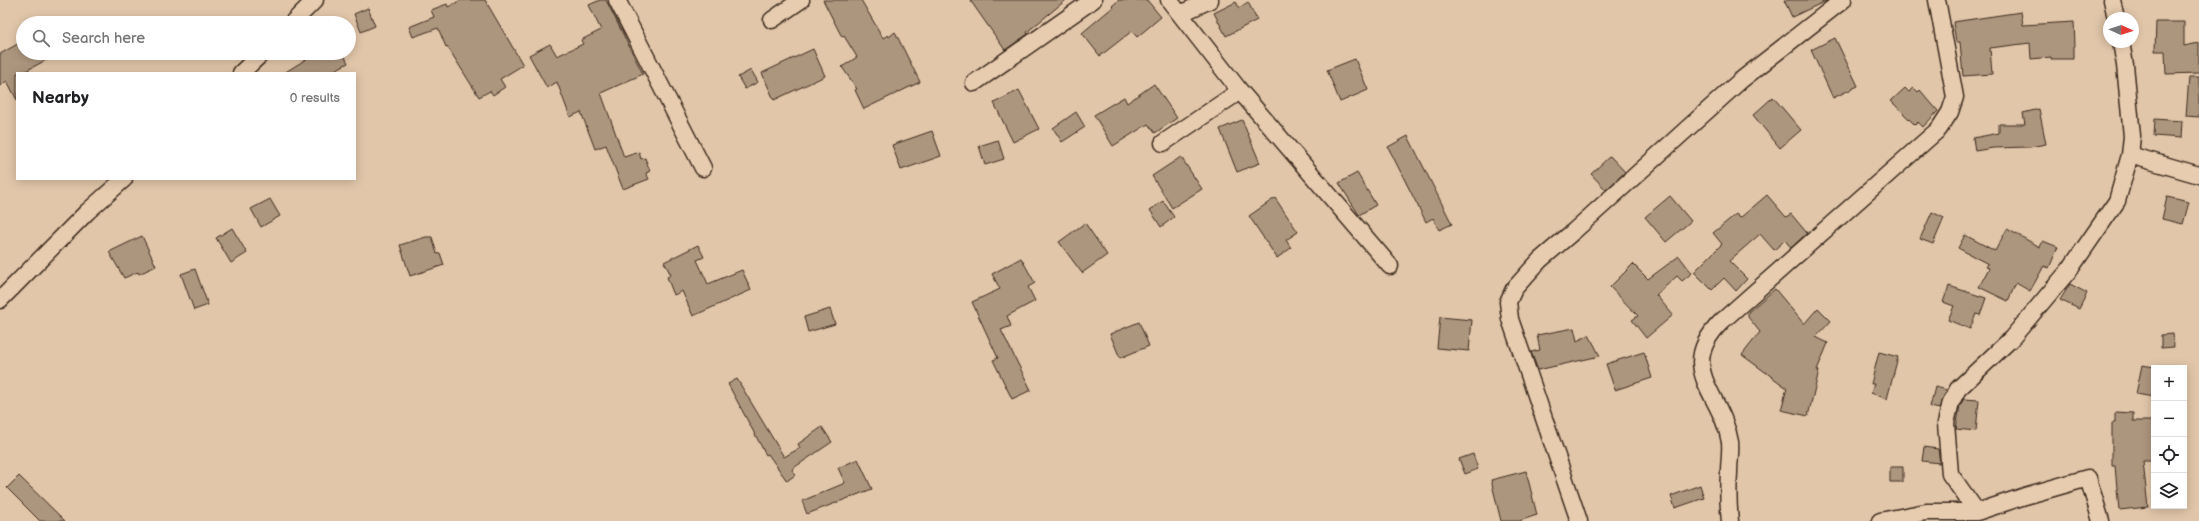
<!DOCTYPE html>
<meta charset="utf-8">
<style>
:root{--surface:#fff;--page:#f2f2f2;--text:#202124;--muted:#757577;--line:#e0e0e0}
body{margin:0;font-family:"Balsamiq Sans",sans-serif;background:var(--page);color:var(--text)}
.controls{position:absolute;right:12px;bottom:12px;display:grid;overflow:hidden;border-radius:0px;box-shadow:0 2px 10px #0003}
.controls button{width:36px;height:36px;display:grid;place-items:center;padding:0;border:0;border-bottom:1px solid var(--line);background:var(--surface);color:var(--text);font:20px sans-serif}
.compass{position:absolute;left:2103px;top:12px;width:36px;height:36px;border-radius:50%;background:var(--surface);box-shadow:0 2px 10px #0003;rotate:93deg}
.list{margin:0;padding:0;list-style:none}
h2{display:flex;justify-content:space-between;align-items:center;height:52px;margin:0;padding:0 16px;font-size:17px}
h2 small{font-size:13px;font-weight:400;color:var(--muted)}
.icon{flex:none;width:22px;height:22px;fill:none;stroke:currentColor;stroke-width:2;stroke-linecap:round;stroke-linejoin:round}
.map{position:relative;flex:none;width:2199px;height:521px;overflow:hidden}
.search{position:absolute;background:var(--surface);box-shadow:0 2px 10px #0003;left:16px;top:16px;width:340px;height:44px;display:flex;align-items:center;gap:10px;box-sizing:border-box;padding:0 14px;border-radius:22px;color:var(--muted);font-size:15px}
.panel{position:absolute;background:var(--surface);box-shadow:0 2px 10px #0003;left:16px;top:72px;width:340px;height:108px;border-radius:0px}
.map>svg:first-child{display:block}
</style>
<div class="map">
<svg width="2199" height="521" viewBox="0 0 2199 521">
<rect width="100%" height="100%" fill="#e1c6a9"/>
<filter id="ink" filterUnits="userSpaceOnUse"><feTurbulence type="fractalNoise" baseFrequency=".025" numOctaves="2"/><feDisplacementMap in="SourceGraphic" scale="8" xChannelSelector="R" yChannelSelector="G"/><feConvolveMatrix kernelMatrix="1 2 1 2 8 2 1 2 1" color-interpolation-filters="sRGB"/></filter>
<g filter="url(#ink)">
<!-- building -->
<path fill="#ad967e" stroke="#3b2a1e" d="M461 0H485L523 65 500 79 505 87 493 95 490 91 479 97 447 46 446 47 438 28 413 37 409 27 434 17 431 10 447 4 448 7Z
M600 0H606L643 74 601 93 624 157 639 152 641 159 645 158 650 171 646 173 649 179 623 189 606 145 595 149 581 112 570 117 557 82 547 88 529 55 550 44 557 56 583 44 581 40 601 30 589 5Z
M823 0H861L883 38 888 35 889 37 895 32 920 82 864 109 855 90 857 89 842 67 857 57 844 36 842 37Z
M970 0H1066L1027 32 1028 34 1005 50Z
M1119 0H1147L1161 17 1137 37 1132 31 1100 56 1082 33 1113 7 1112 6Z
M1784 0H1828L1792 17Z
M1236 2 1239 8 1248 2 1257 20 1226 36 1214 13Z
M368 8 375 26 361 32 354 14Z
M2021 12 2023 25 2074 22 2075 46H2073V59H2051V57L2031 59 2030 43 1990 48 1992 74 1963 76 1960 42H1956L1953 22Z
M2156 22H2184V46L2199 43V73L2166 74 2165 51H2155Z
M1835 38 1858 86 1833 98 1811 50Z
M23 41V53H59L22 73H17V100L7 81 0 86V54Z
M813 49 825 76 774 100 762 73Z
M316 53H343L348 63 329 73H284Z
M1355 59 1368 90 1340 102 1327 70Z
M751 70 758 82 745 89 738 77Z
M2189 77H2199V117L2186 116Z
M1154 84 1177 118 1155 133 1148 124 1113 146 1094 115 1124 97 1127 103Z
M1905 88 1909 92 1914 88 1918 92 1920 90 1938 111 1923 127 1918 122 1915 125 1891 101Z
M1019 90 1039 129 1013 142 994 103Z
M1773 97 1801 130 1780 148 1753 115Z
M2039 109 2046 144 2030 147 1993 148 1975 151 1973 138 1999 133V124H2025L2023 113Z
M1076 112 1085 127 1062 142 1053 128Z
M2155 119 2182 121 2181 138 2154 136Z
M1242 120 1260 163 1237 172 1220 129Z
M932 131 941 156 901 170 892 145Z
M1408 136 1452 224 1439 230 1433 218 1426 222 1388 147Z
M998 140 1004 159 985 165 979 146Z
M1610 156 1625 172 1606 190 1591 174Z
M1181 157 1202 189 1172 208 1152 176Z
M1357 173 1376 205 1359 215 1339 183Z
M1767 195 1786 217 1791 214 1807 233 1791 248 1785 240 1774 250 1760 234 1729 261 1747 279 1736 291 1724 278 1712 290 1694 272 1722 244 1713 233 1736 214 1740 218Z
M1670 196 1691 221 1666 242 1645 217Z
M2167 197 2189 202 2183 224 2162 219Z
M1275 198 1298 232 1286 240 1291 248 1277 258 1249 216Z
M270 199 280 216 261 227 251 209Z
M1163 201 1174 217 1161 227 1150 210Z
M1932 212 1944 218 1933 244 1920 239Z
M1085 223 1107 255 1082 273 1059 242Z
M232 228 247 253 231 263 216 238Z
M2007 229 2040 247 2043 241 2058 247 2049 268 2044 266 2030 291 2016 283 2008 301 1979 287 1989 268 1986 267 1988 264 1958 248 1965 235 1995 251Z
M142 236 156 266 139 274 138 272 124 278 109 252Z
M426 237H432L437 254 440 253 444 265 410 276 400 245Z
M698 245 704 257 697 260 708 284 742 270 751 290 693 316 682 291 674 295 667 277 671 275 664 262Z
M1679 256 1692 273 1682 281 1677 276 1656 295 1673 315 1646 338 1632 320 1638 316 1610 287 1633 264 1648 279Z
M1021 258 1035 283 1028 287 1035 301 1007 316 1011 326 1001 330 1031 390 1012 399 993 360 998 358 972 302 1000 289 992 274Z
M195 269 208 305 194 310 181 274Z
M2070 284 2087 293 2079 309 2060 300Z
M1949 286 1986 298 1980 315 1976 314 1970 329 1948 320 1954 306 1943 302Z
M1775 289 1804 324 1818 308 1831 321 1816 337 1828 343 1817 370 1819 371 1808 416 1781 410 1787 388 1742 355 1760 332 1748 317V312Z
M830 309 835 324 808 332 804 317Z
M1440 317 1472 320 1469 351 1437 348Z
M1139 322 1149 346 1120 358 1110 334Z
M1574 328 1577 341 1589 335 1600 356 1538 370 1531 352 1540 350 1537 335Z
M2173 334 2174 347 2161 348V335Z
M1644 352 1652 378 1615 390 1606 364Z
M1879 352 1898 357 1887 399 1871 393 1874 384H1871Z
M2142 365 2154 367V397L2136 394Z
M737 379 784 457 800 448 798 444 822 427 832 442 792 469 795 475 787 481 768 454 766 455 728 384Z
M1935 387 1947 390 1940 409 1930 407Z
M1964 399 1979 400 1976 431 1956 429 1960 405Z
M2115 412 2133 413V421H2154V461H2143L2148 507 2119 510 2115 466H2112V423H2115Z
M1924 447 1938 449 1940 463 1922 461Z
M1473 454 1478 469 1465 474 1459 459Z
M858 459 872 489 807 514 802 501 845 483 838 468Z
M1890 467H1903V482H1890Z
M1526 471 1537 515 1519 521H1501L1491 480Z
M19 476 65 521H40L7 488Z
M1700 485 1704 498 1675 508 1671 496Z"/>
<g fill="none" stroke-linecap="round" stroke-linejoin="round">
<!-- minor casing -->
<g stroke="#3b2a1e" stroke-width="19">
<path id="minor" d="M617 0 703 168
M1169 0 1240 91 1390 266
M2112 0 2116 18
M1180 14 1210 0
M772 20 801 0
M292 23 315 0
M241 73 262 53
M974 83 1093 0
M1163 143 1240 91
M2130 155 2199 175
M0 300 87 212 124 179
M1977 512 1950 474 1946 423 1951 402 1958 389 2011 339 2070 269 2117 201 2130 155 2132 136 2125 65 2121 42
M1579 521 1510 319 1508 302 1514 289 1540 260 1574 231 1740 81 1843 0
M1730 521C1728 504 1728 489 1729 472 1729 462 1731 451 1730 442 1722 393 1675 369 1721 322L1939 129 1950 112 1955 97 1937 0
M1880 521 1926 512H1977L2025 496 2088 478 2101 521"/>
</g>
<!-- minor -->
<use href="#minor" stroke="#e8ccaf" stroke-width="16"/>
</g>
</g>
</svg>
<div class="controls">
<button>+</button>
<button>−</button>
<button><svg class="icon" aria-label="locate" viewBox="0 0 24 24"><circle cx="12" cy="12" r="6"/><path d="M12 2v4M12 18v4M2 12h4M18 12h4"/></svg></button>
<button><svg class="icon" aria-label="layers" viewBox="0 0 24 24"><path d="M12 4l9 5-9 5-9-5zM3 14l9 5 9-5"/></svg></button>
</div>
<svg class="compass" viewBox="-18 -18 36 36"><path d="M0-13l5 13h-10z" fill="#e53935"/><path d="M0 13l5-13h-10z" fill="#757577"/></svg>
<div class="search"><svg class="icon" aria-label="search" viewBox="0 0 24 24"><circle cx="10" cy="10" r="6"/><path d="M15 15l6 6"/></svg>Search here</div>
<section class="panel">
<h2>Nearby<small>0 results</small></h2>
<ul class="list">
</ul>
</section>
</div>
